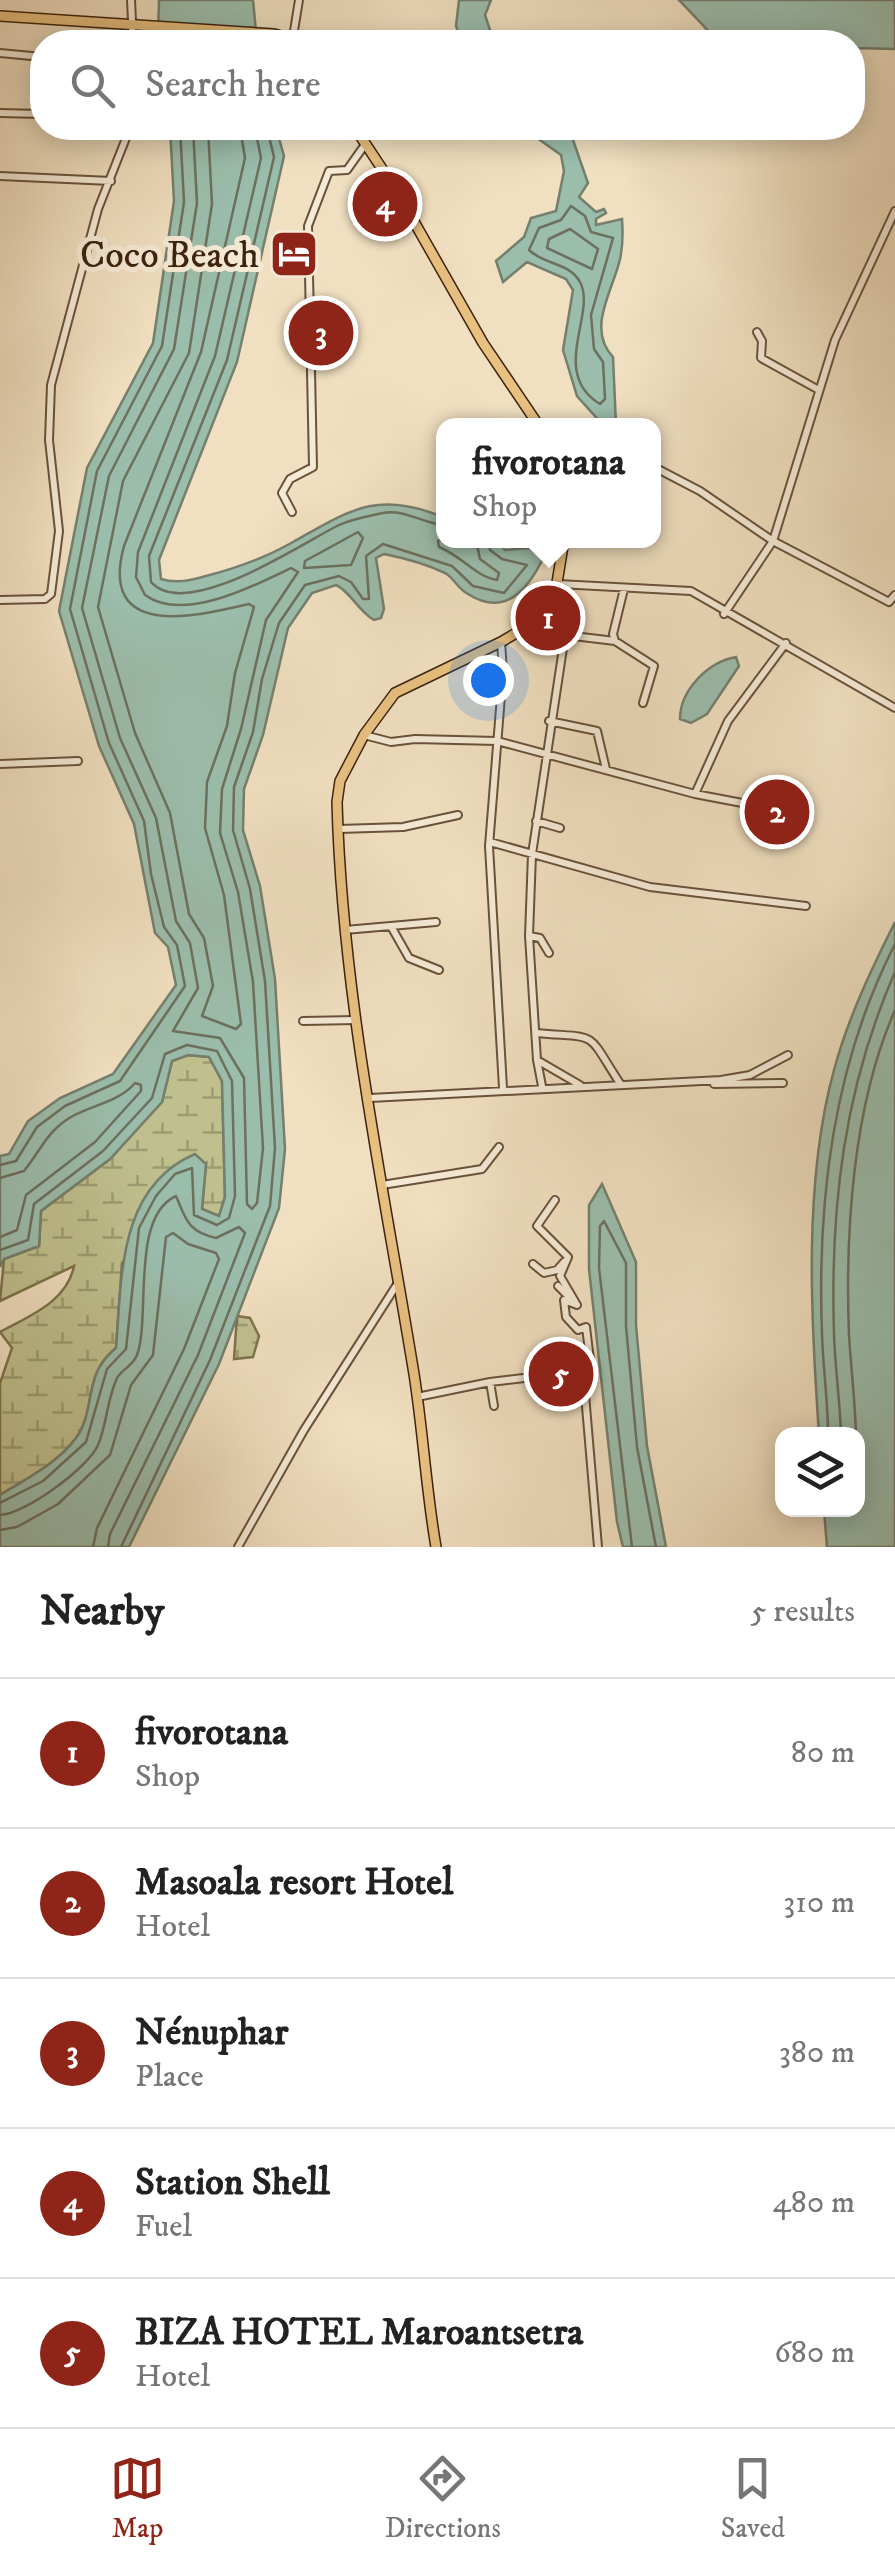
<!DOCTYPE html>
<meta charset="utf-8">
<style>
:root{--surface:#fff;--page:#f6f6f6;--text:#222;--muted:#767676;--line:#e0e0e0;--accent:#8f2418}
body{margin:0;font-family:"IM FELL DW Pica",serif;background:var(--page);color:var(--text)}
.controls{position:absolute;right:30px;bottom:30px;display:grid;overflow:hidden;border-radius:20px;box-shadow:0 5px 25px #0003}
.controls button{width:90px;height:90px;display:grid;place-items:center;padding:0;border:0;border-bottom:2px solid var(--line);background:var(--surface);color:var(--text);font:50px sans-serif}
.you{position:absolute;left:488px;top:680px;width:35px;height:35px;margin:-25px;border:8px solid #fff;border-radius:50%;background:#1a73e8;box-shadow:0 0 0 15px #1a73e833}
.badge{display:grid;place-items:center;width:65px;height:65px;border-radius:50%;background:var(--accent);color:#fff;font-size:32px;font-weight:700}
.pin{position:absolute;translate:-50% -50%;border:5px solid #fff;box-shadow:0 2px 10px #0006}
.popup{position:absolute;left:436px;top:418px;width:225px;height:130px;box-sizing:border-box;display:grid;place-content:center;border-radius:20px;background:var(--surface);filter:drop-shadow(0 2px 8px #0005);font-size:32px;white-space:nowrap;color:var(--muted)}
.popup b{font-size:38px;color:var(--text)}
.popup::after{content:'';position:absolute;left:50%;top:100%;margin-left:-20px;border:20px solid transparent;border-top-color:var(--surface)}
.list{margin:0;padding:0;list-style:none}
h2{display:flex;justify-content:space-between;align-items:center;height:130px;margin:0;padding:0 40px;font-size:42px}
h2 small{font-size:32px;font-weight:400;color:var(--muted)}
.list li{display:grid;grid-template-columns:65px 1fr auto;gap:30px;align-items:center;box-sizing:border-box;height:150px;padding:0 40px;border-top:2px solid var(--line)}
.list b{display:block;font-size:38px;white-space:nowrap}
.list p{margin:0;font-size:32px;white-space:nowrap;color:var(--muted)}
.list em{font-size:32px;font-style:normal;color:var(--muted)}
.icon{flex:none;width:55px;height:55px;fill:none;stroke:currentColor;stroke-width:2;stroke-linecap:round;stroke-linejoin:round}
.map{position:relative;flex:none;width:895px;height:1547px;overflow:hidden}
.search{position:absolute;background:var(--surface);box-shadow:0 5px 25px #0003;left:30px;right:30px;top:30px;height:110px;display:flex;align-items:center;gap:25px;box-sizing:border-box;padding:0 35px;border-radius:40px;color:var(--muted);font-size:38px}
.sheet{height:880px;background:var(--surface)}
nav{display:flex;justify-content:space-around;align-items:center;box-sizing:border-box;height:140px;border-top:2px solid var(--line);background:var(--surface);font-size:28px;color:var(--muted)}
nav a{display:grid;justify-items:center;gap:5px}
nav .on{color:var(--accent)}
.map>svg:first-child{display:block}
</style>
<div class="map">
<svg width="895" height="1547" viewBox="0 0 895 1547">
<defs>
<pattern id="wetland-marsh" width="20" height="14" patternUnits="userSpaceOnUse" patternTransform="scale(2.5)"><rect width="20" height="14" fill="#bfc08e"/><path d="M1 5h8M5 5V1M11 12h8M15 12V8" fill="none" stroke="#9c9c72"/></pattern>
</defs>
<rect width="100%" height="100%" fill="#f0dfc0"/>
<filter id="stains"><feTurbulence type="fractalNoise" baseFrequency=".002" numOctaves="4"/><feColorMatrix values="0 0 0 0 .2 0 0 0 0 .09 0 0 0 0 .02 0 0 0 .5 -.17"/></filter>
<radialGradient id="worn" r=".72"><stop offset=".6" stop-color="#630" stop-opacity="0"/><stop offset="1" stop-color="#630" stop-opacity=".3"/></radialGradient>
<!-- wetland -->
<path fill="url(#wetland-marsh)" stroke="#7e724e" stroke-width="2.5" d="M188 1055 209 1057 222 1081 225 1197 219 1216 202 1209 206 1164 122 1263 116 1348C82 1375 97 1409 76 1438 58 1463 25 1480 0 1495V1383L12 1348 0 1332C29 1316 67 1302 74 1266L0 1301 4 1259 39 1246 41 1211 110 1159 162 1102 172 1061Z
M237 1316 250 1318 259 1336 253 1357 234 1359Z"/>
<!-- water -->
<path fill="#9bbdac" stroke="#757f6d" stroke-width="2.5" d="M159 0H253L257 42H174L158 34Z
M459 0H491L485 15 494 42H462L456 26Z
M679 0H895V49L853 48 852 42H719Z
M170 128H276L284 156 237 362 159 560 161 579C176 584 192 580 206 576 237 568 265 558 293 542 350 510 377 490 443 517V540L498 541 505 550 529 548 533 541H551C536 577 512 622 468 594 458 589 454 578 445 573 426 564 404 558 384 554L376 558 384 609 381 618 374 620C358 611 351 592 336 585L312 593 288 628 263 735 244 789 243 830 260 886 275 979 285 1149 279 1208 219 1364 129 1547H0V1495C25 1480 58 1463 76 1438 97 1409 82 1375 116 1348 122 1276 118 1187 195 1154L206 1164 202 1209 219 1216 225 1197 222 1081 209 1057 188 1055 172 1061 162 1102 110 1159 41 1211 39 1246 4 1259 0 1267V1156L9 1154 28 1121 60 1098 113 1074 176 985 168 947 155 933 134 824 99 746 59 611 87 468 153 343 174 201Z
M523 128H562L572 137 588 183 579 197 596 212 604 209 606 213 596 219V225L622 219C623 233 623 246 620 259 613 291 586 328 613 357L616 425H603L577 396 563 350 573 290 566 279 527 262 503 282 496 261 524 237 531 218 556 211 564 171 561 155Z
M736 657 739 666 707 714 691 723 680 719C680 690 708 662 736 657Z
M895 922V1547H827L824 1510H858V1434H819C811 1320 803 1182 834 1070 848 1018 871 970 895 922Z
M602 1184 636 1262V1325L647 1446 666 1547H623L617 1522 589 1269V1205Z"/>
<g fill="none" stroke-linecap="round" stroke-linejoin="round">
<!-- shore -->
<path stroke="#6c705d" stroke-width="2.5" d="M193 128 197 203 174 349 109 476 82 608 120 738 156 818 176 921 190 943 198 988 173 1031 220 1038 244 1078 247 1204 252 1209 257 1203 263 1148 253 982 238 892 220 833 222 789 241 729 266 620 298 572 291 568C254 586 183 623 145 595L136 577 138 552 215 356 261 158 255 128
M208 128 212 204 189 353 123 481 98 607 135 733 170 813 189 914 204 938 213 986 202 1016 236 1029 241 1024 224 895 205 828 207 782 227 726 235 673 254 607 249 604C198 616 98 641 124 546L201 352 245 158 240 128
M267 128 274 157 227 360 149 556 151 582C186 622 303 543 337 526 351 519 368 516 383 513 405 509 422 523 443 525
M571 206 585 216 591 232 613 238 591 315 594 349 603 362 605 399 600 404C549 373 597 313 580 282 569 262 544 265 529 250L539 228 561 220Z
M570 229 598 249 592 269 547 248 549 239Z
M358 532 363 538 351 565 304 568 305 561Z
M443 538 438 541 439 547C462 556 476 577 497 580L499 573 480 559 476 540
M0 1165 16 1161 37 1127 65 1106 120 1081 185 986 177 945 164 927 151 874 144 821 109 743 70 609 97 471 162 346 184 202 180 128
M0 1178 24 1171C41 1150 47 1131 71 1117 92 1105 119 1102 135 1083L141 1085V1091L95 1142 26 1195 17 1230 0 1237
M0 1250 28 1240 34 1204 103 1151 152 1098 165 1054 187 1045 217 1051 232 1081 235 1196 229 1218 217 1225 194 1215 192 1168 175 1174 156 1196 139 1228 126 1349 107 1369 86 1442 43 1481 0 1503
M828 1434C828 1401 823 1368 822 1334 817 1200 833 1065 895 944
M841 1434C840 1401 835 1368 834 1334 830 1207 844 1088 895 972
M856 1434C855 1401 851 1368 849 1335 845 1231 853 1105 895 1010
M0 1515C25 1514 88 1468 98 1445 107 1424 107 1399 117 1378 122 1369 133 1366 137 1355 151 1317 130 1217 176 1196 186 1219 187 1231 216 1238L239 1227 245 1233 198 1355 110 1534 108 1547
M0 1530 17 1527 58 1504 110 1455 131 1385 153 1355 166 1237 173 1233 188 1244 216 1253 219 1259 184 1349 97 1528 93 1547
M121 1547 210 1360 270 1206 275 1148 265 981 250 889 233 830 234 787 253 732 262 679 279 623 305 585 339 576 351 582 363 599H369L366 556 383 544 452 566 473 586 504 593 527 565 502 559 490 550 488 540
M632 1547 599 1268 600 1226 604 1221 626 1263V1326L637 1447 656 1547"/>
<!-- minor casing -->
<g stroke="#69523a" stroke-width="10">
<path id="minor" d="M131 0 133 42
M293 37 299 0
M0 53 42 57
M0 113 42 114
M0 176 111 181
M757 332 762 341 761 358 817 389
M654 467 700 491 773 541 889 602 895 595
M292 512 282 493 290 479 313 467 308 226 329 171 347 170 364 146
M558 584 691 591 895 708
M624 589 613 634 615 641 654 666 643 703
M0 600 45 599 51 594 59 531 49 440 51 385 98 209 130 128
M554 601 565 635 532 854 529 936 537 1060 580 1085
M724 614 773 541 835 340 895 211
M565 635 615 641
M501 642 503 671 489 846 503 1088
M549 721 597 731 606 769
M364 735 391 742 415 739 497 741 695 794 758 806
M0 764 78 761
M695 794 728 721 786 643
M536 821 560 828
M339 829 403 827 458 815
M490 842 650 887 806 906
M392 928 409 958 439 970
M345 930 436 922
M529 936 540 938 549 953
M303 1021 356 1020
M537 1033C601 1039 584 1028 621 1085
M537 1060 542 1086
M714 1084 783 1083
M370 1098 721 1080 750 1075 788 1055
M382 1185 482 1169 499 1147
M555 1200 537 1226 568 1257 560 1276 577 1305 564 1300 566 1317 578 1330 586 1327 591 1368 583 1371 598 1547
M533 1264 544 1273 557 1270 564 1262
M558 1286 569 1297
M490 1382 494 1406
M417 1397 490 1382 583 1371
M238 1547 304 1430 396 1286"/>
</g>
<!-- major casing -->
<g stroke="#3c230e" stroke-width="12">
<path id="major" d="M0 16 274 34 303 42
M355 128 396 190 483 343 539 426
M436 1547C426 1489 423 1431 414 1374 383 1184 342 994 337 802L340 781 364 735 395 693 501 642 528 626 554 601 564 540"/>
</g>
<!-- minor -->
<use href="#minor" stroke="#f5ead6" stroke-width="6"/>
<!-- major -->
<use href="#major" stroke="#e8c080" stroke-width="9"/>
</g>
<!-- icons -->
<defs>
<g id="hotel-square" transform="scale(2.5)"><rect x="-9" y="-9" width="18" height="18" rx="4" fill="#8f2418" stroke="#f5ead6"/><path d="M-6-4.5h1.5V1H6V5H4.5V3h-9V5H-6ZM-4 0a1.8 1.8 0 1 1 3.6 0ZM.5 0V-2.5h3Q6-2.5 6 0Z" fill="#fff"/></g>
</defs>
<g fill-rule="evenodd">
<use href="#hotel-square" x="294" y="254"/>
</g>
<g text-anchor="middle" stroke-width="10" stroke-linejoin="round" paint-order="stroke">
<!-- poi labels -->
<g font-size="38" fill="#3c230e" stroke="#f5ead6" text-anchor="end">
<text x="259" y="267">Coco Beach</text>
</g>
</g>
<rect width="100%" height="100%" filter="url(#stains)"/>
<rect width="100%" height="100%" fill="url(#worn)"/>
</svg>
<div class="controls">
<button><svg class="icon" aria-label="layers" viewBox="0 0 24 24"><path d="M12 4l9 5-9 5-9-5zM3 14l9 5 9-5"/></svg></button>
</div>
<div class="you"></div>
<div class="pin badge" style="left:548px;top:618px">1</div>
<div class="popup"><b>fivorotana</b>Shop</div>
<div class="pin badge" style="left:777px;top:812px">2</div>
<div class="pin badge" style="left:321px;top:333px">3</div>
<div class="pin badge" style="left:385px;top:204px">4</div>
<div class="pin badge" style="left:561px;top:1374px">5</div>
<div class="search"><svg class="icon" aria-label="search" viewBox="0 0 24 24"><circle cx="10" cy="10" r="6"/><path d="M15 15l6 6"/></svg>Search here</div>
</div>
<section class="sheet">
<h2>Nearby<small>5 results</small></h2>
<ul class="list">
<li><span class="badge">1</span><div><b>fivorotana</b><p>Shop</p></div><em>80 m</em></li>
<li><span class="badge">2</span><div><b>Masoala resort Hotel</b><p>Hotel</p></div><em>310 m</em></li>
<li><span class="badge">3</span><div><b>Nénuphar</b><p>Place</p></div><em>380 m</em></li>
<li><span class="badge">4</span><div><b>Station Shell</b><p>Fuel</p></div><em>480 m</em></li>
<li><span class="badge">5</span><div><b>BIZA HOTEL Maroantsetra</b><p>Hotel</p></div><em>680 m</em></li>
</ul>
</section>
<nav>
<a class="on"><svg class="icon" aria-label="map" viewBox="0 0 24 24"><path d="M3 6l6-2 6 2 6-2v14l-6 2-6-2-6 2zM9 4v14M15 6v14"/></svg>Map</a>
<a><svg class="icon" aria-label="directions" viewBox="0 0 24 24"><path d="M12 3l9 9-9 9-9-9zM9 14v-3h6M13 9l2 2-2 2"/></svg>Directions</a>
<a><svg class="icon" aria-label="saved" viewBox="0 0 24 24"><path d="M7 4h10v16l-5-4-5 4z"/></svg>Saved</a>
</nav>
